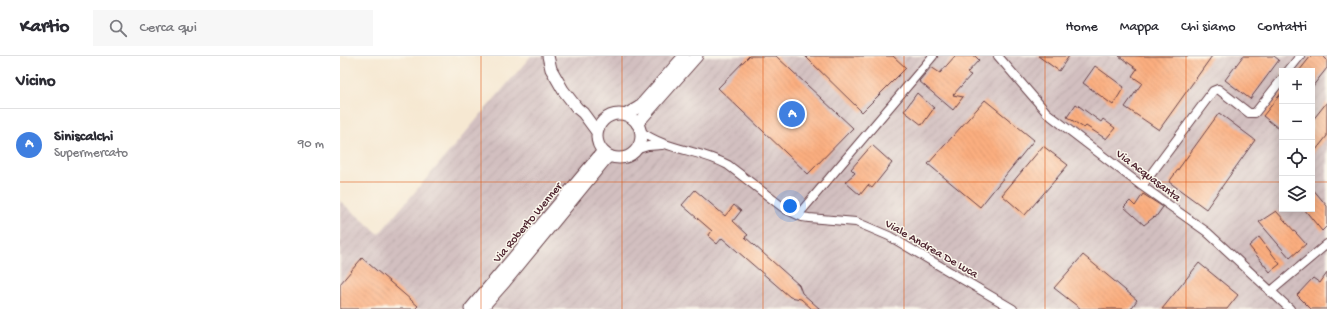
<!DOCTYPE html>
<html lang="it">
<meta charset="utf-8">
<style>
:root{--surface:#fff;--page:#f7f7f7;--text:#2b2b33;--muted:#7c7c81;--line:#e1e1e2;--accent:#1f6fb2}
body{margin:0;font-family:"Gochi Hand",sans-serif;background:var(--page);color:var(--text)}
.controls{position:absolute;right:12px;top:12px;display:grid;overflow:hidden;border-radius:0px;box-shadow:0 2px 10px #0003}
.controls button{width:36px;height:36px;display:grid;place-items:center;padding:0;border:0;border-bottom:1px solid var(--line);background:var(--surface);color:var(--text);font:20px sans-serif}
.you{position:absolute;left:450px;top:150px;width:14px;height:14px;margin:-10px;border:3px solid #fff;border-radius:50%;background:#1a73e8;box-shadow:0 0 0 6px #1a73e833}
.badge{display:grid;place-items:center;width:26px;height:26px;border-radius:50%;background:var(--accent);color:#fff;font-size:13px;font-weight:700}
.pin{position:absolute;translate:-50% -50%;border:2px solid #fff;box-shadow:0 1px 4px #0006}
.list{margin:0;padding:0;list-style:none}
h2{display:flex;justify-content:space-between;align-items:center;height:52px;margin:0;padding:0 16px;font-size:17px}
h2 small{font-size:13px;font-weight:400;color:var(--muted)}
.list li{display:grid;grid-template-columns:26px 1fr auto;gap:12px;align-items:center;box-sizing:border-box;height:72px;padding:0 16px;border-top:1px solid var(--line)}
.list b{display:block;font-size:15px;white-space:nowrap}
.list p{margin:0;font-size:13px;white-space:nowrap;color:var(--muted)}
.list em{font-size:13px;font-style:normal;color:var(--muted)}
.icon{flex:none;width:22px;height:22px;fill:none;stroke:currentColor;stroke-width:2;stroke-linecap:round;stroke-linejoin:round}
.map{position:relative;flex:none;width:987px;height:253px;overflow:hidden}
header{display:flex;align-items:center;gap:24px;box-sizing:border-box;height:56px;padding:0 20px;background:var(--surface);border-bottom:1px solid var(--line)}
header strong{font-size:19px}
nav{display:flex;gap:22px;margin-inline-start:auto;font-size:14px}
.search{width:280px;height:36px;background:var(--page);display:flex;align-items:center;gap:10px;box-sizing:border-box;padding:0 14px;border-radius:0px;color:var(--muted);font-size:15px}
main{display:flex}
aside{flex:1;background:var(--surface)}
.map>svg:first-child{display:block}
</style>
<header>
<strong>Kartio</strong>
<div class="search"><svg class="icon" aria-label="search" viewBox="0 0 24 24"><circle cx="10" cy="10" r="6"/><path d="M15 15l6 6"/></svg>Cerca qui</div>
<nav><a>Home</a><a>Mappa</a><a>Chi siamo</a><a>Contatti</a></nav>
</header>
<main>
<aside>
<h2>Vicino<small></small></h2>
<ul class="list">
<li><span class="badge" style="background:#3f7fe0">A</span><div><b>Siniscalchi</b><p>Supermercato</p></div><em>90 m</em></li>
</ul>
</aside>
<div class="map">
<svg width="987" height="253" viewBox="0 0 987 253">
<defs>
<pattern id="industrial-furrows" width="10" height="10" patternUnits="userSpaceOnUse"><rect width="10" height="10" fill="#d2bfc0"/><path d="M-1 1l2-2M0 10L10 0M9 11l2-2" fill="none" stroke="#b6a4a5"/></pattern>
<pattern id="building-back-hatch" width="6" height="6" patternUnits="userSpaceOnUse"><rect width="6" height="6" fill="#fbae7f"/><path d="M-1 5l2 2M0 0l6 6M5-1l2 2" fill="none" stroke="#d9956e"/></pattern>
</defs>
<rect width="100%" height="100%" fill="#fbf7ec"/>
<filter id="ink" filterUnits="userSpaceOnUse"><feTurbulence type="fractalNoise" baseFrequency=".025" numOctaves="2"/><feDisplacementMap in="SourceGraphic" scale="8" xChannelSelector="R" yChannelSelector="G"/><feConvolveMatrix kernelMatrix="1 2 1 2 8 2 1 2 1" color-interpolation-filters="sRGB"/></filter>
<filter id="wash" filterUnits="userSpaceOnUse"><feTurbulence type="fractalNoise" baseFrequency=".012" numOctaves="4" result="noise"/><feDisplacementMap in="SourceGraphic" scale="16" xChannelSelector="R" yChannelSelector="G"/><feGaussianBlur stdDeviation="0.9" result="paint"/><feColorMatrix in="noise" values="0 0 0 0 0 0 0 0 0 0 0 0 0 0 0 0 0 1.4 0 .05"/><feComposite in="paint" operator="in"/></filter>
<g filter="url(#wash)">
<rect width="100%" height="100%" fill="#f6e8d2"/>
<!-- industrial -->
<path fill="url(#industrial-furrows)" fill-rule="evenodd" d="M191 0H987V253H0V145L39 178ZM942 15H972V153H942Z"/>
<g id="blocks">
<!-- building -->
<path fill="url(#building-back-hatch)" d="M409 0H436L513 72 468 118 378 32Z
M465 0H553L566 12 522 56Z
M615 0H635L639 4 627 17 631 19 613 39 623 41 613 54 579 25 591 11 600 17Z
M698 0H729L719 15Z
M779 0H872L819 74 785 51 802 27 792 20 797 13Z
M903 0H934L939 4 910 43 885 24Z
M971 0H983L987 4V12L972 31V15H959Z
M755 10 784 31 773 49 743 27Z
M942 36V68L939 73 923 60Z
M577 37 594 52 582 69 564 55Z
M645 44 694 84 640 151 588 108Z
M987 46V80L972 99V65Z
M736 48 761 66 763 63 775 72 766 83 746 70 744 72 727 61Z
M879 57 915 84 866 153 829 126Z
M532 89 552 107 532 132 528 129 520 139 505 126 515 117 511 113Z
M703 90 728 109 685 159 662 139Z
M972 132 987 150V170L982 175 964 153H972Z
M355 134 385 160 394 149 401 155 393 165 408 179 405 181 459 229 462 237 480 253H472L461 243 450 241 382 182 377 188 368 180 372 175 342 149Z
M803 138 823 151 815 162 814 161 804 169 784 151 790 145 795 150Z
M936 155 966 188 950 202 919 166Z
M919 181 940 208 930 216 909 190Z
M743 199 797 244 791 253H741L714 232Z
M22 202 78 250 75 253H0V228Z
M859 207 898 239 887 253H822Z
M987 217V253H971L957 239 973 222 980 227Z"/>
</g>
</g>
<g filter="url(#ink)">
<use href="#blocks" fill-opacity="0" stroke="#643d44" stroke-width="1"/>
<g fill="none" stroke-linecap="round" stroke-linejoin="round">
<!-- street casing -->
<g stroke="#643d44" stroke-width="10">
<path id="street" d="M658 0 707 57 802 130 867 176 950 253
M948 15 960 0
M300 75C327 95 359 93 388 109L445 153 462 161 469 162 516 166 549 180 673 253
M295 94 308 90 322 89
M802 130 873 35 878 33 909 57H915L942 23
M458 159 593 0
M930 236 987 188"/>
</g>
<!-- secondary casing -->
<g stroke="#643d44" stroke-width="13">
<path id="secondary" d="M208 0 211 13 223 34 237 52 243 57 257 76
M257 80a22 22 0 1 1 44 0a22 22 0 1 1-44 0Z
M285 59 299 51 344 0
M297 68 357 0
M130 253 263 95
M141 253 165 226 265 104 270 100"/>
</g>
<!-- street -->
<use href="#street" stroke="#fff" stroke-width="8"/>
<!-- secondary -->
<use href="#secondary" stroke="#fff" stroke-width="11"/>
</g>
</g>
<!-- grid -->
<path fill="none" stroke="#e0560e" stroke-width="1" stroke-opacity="0.55" d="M141 0V253M282 0V253M423 0V253M564 0V253M705 0V253M846 0V253M0 126H942M972 126H987"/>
<g text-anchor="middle" stroke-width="3" stroke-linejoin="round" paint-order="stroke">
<!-- street labels -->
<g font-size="12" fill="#4a1f2b" stroke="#fbf7ec">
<text transform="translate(809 119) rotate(37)" y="4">Via Acquasanta</text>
<text transform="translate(187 166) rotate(-50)" y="4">Via Roberto Wenner</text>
<text transform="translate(592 192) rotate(30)" y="4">Viale Andrea De Luca</text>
</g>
</g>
</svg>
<div class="controls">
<button>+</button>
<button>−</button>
<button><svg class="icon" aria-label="locate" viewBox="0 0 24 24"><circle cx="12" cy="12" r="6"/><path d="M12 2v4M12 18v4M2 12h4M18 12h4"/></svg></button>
<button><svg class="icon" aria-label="layers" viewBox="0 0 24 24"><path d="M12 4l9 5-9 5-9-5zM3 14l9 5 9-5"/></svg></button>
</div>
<div class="you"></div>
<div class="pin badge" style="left:452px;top:58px;background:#3f7fe0">A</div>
</div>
</main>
